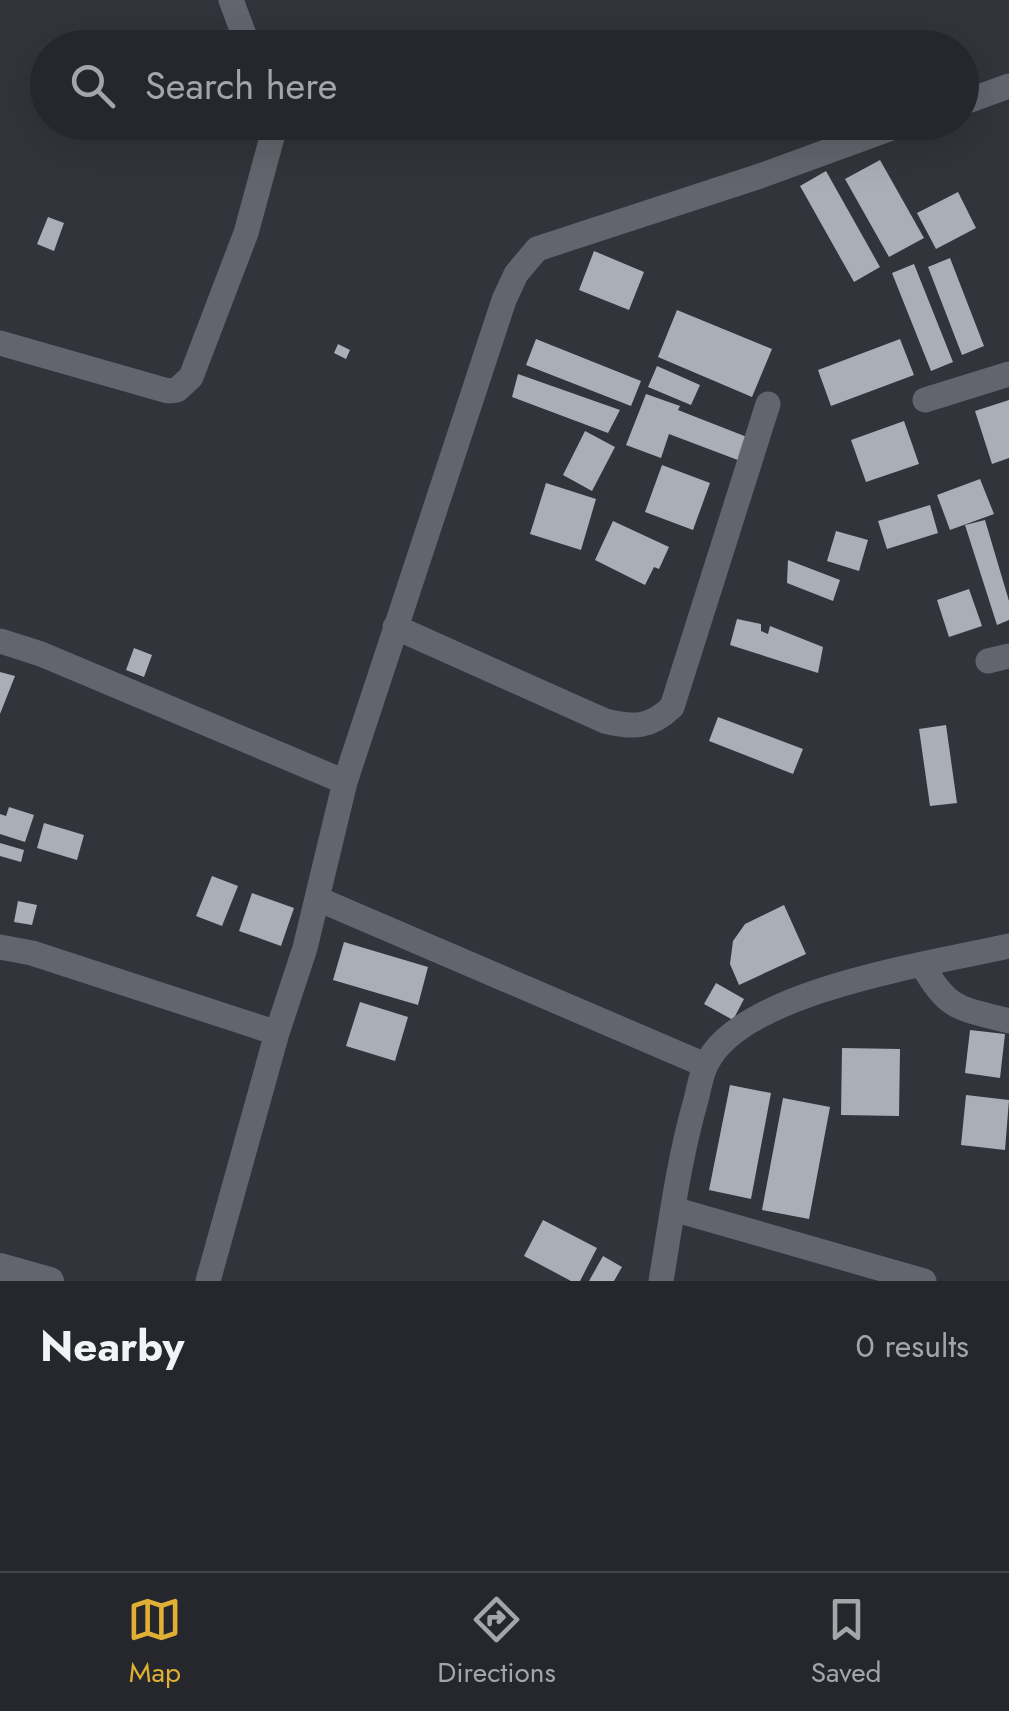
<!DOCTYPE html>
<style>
:root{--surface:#25272c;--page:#313338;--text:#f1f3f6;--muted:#a3a5a9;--line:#424448;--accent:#e0b034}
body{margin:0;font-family:Jost,sans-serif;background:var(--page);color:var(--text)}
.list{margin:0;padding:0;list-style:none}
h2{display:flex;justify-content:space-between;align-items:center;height:130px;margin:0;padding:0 40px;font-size:42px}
h2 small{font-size:32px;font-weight:400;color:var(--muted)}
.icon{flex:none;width:55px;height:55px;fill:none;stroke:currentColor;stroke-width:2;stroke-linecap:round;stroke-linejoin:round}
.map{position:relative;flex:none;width:1009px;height:1281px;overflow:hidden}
.search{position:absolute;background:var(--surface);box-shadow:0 10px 40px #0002;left:30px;right:30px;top:30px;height:110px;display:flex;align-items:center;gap:25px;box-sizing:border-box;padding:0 35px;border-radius:55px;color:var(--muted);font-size:38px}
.sheet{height:290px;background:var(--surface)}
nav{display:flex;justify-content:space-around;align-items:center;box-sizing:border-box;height:140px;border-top:2px solid var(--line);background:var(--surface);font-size:28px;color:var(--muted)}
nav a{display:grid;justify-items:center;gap:5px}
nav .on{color:var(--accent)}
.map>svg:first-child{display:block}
</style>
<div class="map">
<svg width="1009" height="1281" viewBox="0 0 1009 1281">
<rect width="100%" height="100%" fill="#31343a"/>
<!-- building -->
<path fill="#aaaeb6" d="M880 160 924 238 889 257 845 179Z
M826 171 880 267 854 282 800 186Z
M958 192 976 228 936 249 917 213Z
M48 217 64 223 54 251 37 244Z
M594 251 644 272 629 310 579 290Z
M950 258 984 346 962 355 928 267Z
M914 264 953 362 931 371 892 273Z
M677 310 772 349 752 397 658 357Z
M536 339 641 381 631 406 526 365Z
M900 339 914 375 831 406 818 370Z
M338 344 350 350 346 359 334 353Z
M657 366 700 385 691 405 648 387Z
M518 374 620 410 608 433 512 397Z
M646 394 680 406 678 410 752 439 743 462 669 434 661 458 626 445Z
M1009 400V458L992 464 975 411Z
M904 421 919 464 866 482 851 440Z
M585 431 615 447 592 491 563 475Z
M662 465 710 483 693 530 645 512Z
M980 479 994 514 950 530 937 495Z
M546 483 596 499 581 550 530 534Z
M930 505 938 533 887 549 878 521Z
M985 520 1009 601V620L997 625 965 525Z
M613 521 669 547 659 569 654 567 645 585 595 560Z
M836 531 868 540 859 571 827 561Z
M788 560 840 580 833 601 787 583Z
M969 589 982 626 949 637 937 600Z
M737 619 761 624V631L768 634 770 626 823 647 818 673 730 645Z
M134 648 152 655 144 677 126 670Z
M0 672 15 676 0 714Z
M718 717 803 749 793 774 709 741Z
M946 725 957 803 930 806 919 729Z
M9 807 34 815 25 842 0 834V814L6 816Z
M44 823 84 835 77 860 37 848Z
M0 843 24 850 21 862 0 856Z
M212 876 238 886 222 926 196 916Z
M252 893 294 908 281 946 239 931Z
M18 901 37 905 32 925 14 922Z
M784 905 806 954 739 985 730 964 733 941 745 924Z
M344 942 428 967 418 1005 333 980Z
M716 983 744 999 733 1020 704 1004Z
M360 1002 408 1017 395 1061 346 1046Z
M970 1030 1005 1034 1000 1078 965 1073Z
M842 1048 900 1049 899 1116 841 1115Z
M730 1085 771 1093 751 1199 709 1190Z
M966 1095 1009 1100 1005 1150 961 1145Z
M783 1098 830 1107 809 1219 762 1210Z
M543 1220 597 1248 580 1281H571L524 1256Z
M603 1256 622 1267 614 1281H589Z"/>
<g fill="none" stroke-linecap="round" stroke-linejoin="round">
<!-- minor -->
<path stroke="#62656d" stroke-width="25" d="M231 0 249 48
M962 103 1009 86
M0 343 168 391 177 390 191 377 246 233 274 130 273 122
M925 400 1009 374
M395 627 605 721C633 728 650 728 672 707L768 404
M0 641 41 654 345 782
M988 661 1009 656
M318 899 705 1065
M0 947 32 953 277 1033
M923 966C949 1012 961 1008 1009 1021
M673 1209 924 1281
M208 1281 277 1033 305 948 345 782 504 300 516 274 537 249 760 176 908 122
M661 1281C671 1221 679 1159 696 1100 699 1088 701 1074 707 1063 743 990 935 963 1009 946"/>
<!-- tertiary -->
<path stroke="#62656d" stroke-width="28" d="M0 1267 50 1281"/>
</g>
</svg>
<div class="search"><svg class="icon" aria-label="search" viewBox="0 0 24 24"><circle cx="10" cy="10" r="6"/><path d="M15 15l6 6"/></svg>Search here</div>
</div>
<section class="sheet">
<h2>Nearby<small>0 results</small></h2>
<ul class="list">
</ul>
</section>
<nav>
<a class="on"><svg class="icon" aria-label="map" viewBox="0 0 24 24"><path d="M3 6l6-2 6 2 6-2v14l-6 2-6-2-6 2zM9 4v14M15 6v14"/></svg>Map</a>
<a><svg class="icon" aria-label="directions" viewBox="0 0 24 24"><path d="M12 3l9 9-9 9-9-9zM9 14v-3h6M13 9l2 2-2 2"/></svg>Directions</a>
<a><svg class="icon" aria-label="saved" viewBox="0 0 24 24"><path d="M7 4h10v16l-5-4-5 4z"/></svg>Saved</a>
</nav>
